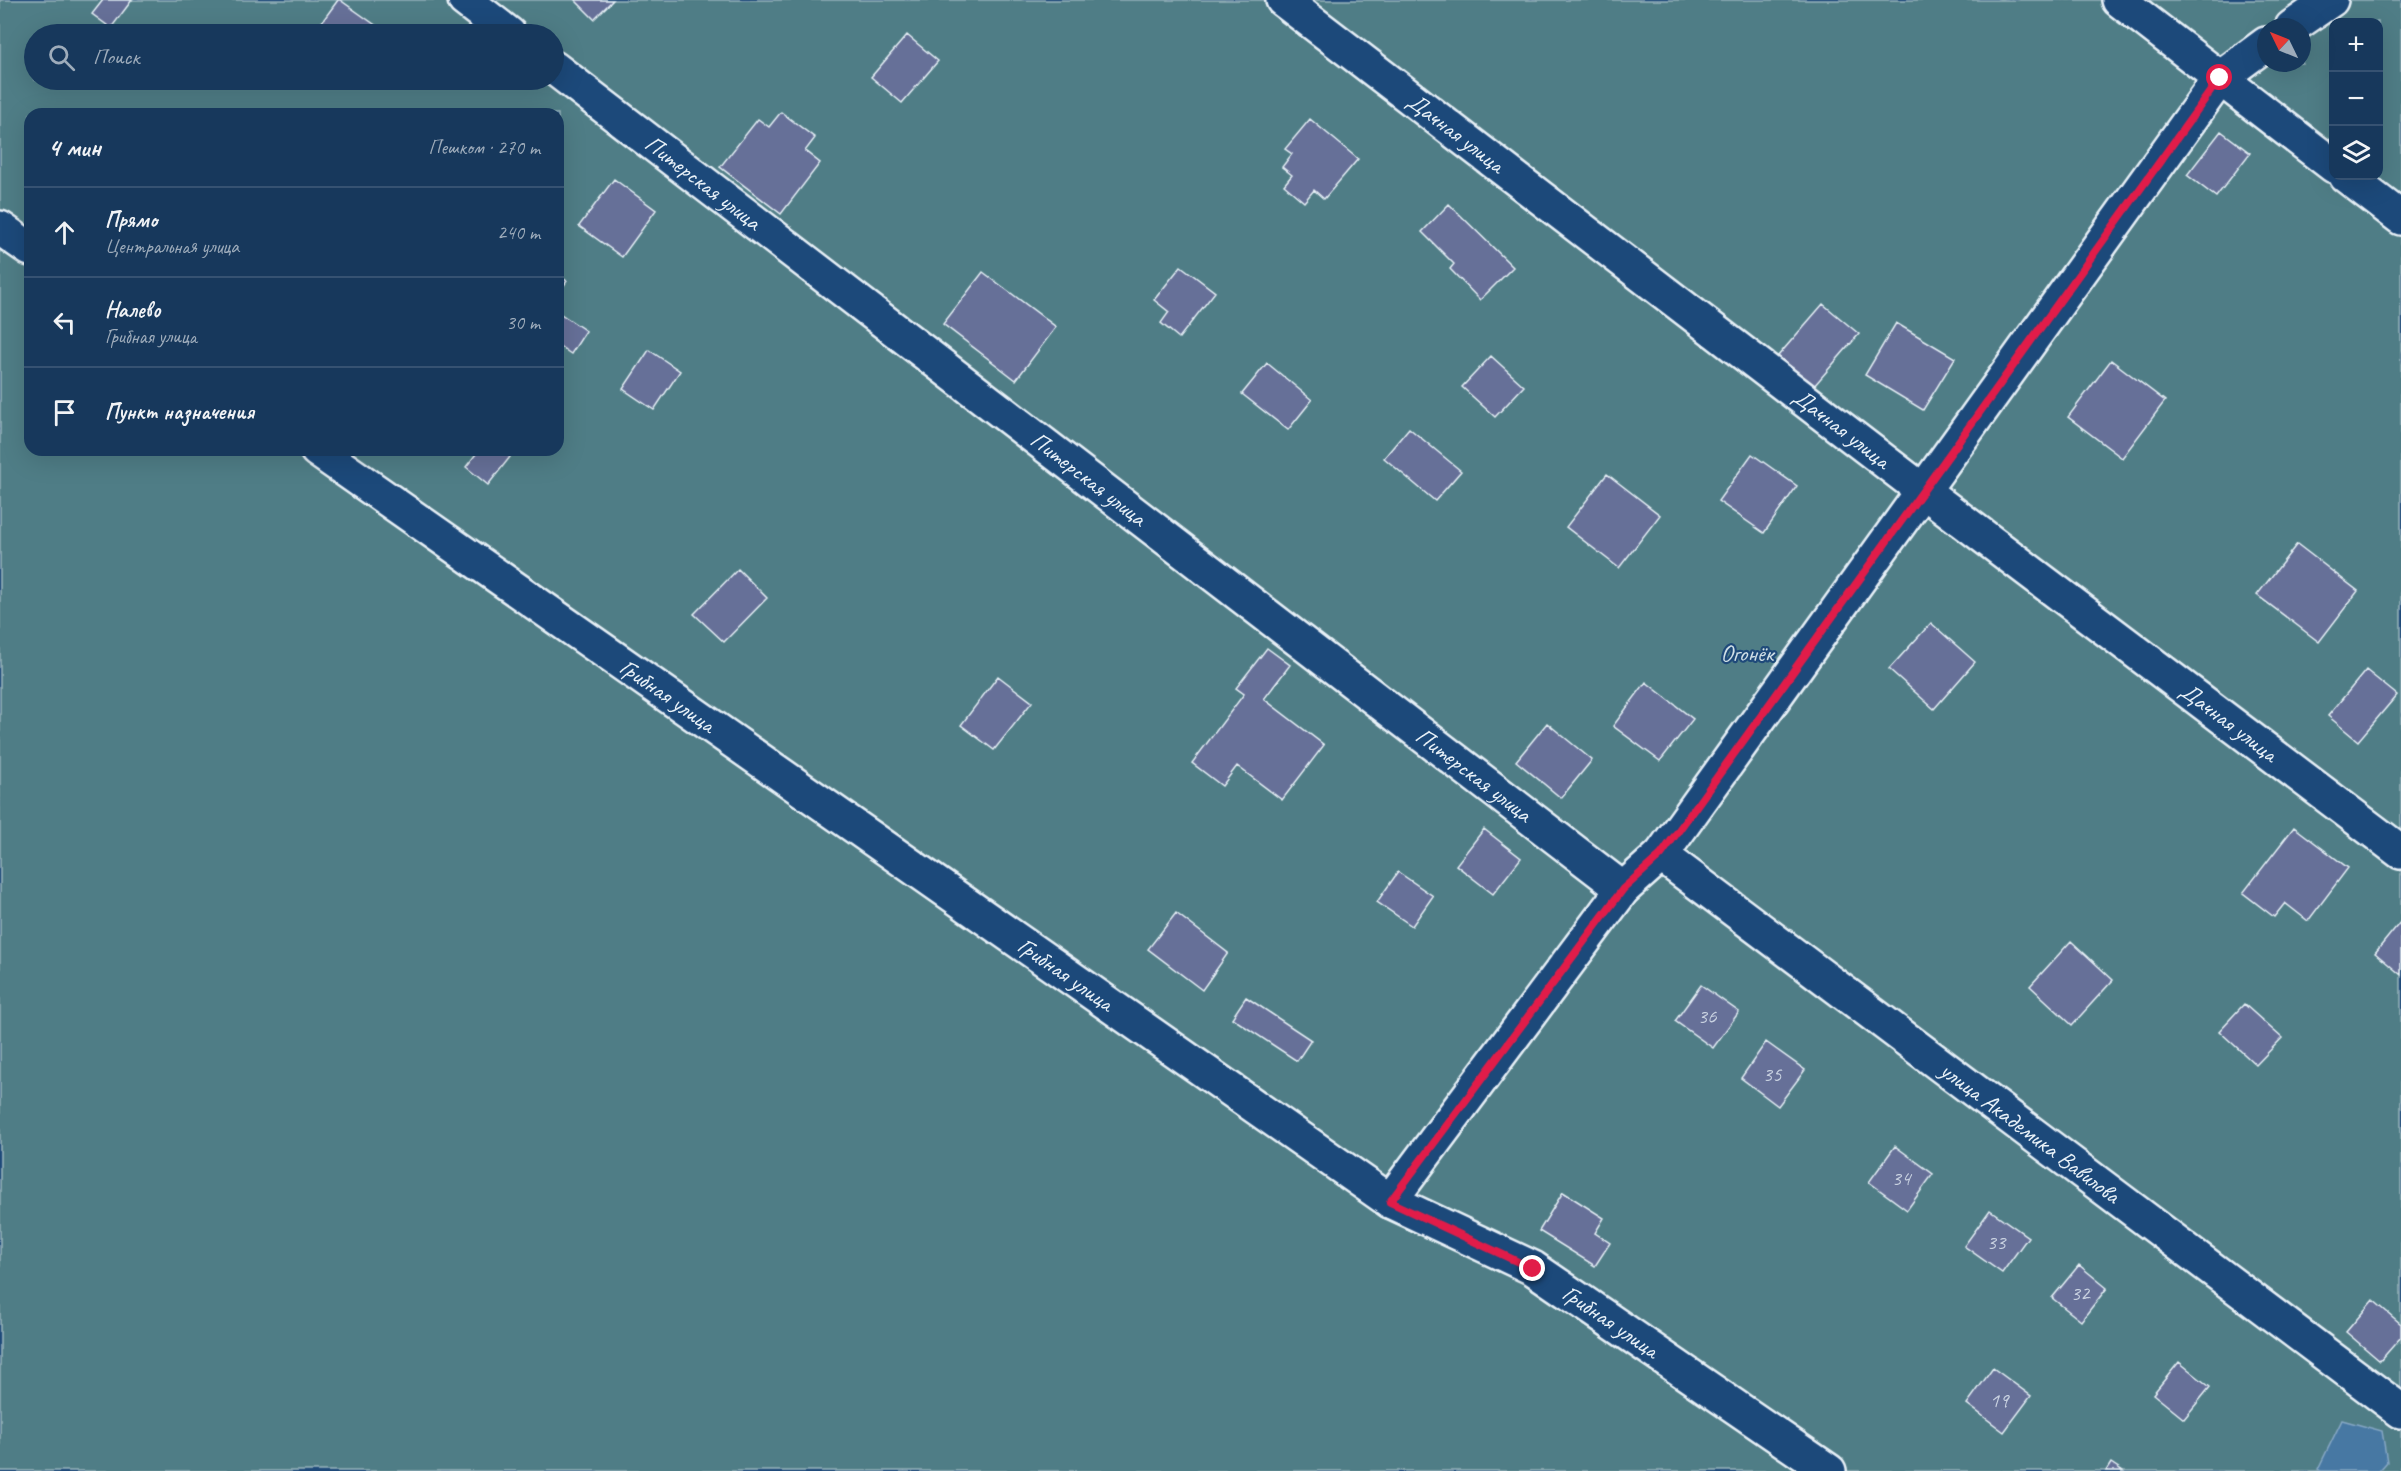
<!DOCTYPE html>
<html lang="ru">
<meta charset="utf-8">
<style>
:root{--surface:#17385c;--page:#203f62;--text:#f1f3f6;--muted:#9eacbb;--line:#365272}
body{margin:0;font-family:Caveat,sans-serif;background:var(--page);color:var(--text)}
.controls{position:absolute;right:18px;top:18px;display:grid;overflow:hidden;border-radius:12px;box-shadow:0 6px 24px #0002}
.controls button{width:54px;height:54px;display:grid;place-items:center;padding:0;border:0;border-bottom:2px solid var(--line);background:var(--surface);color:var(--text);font:30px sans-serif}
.compass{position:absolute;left:2257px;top:18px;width:54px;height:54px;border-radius:50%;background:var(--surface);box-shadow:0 6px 24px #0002;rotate:313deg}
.stop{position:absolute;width:18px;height:18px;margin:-14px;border:4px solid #e11d48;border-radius:50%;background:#fff}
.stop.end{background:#e11d48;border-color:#fff;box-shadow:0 2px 6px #0008}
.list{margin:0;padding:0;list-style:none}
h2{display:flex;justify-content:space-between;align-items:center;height:78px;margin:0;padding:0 24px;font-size:26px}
h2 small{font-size:20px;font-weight:400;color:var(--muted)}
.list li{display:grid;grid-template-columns:39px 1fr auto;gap:18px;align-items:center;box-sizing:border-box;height:90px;padding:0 24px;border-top:2px solid var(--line)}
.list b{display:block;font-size:22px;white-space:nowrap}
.list p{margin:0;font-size:20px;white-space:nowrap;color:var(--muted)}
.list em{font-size:20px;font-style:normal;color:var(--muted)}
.icon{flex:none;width:33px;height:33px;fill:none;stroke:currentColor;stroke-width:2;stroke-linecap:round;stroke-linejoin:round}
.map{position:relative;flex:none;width:2401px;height:1471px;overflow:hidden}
.search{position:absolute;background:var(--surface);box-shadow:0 6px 24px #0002;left:24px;top:24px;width:540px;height:66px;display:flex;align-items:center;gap:15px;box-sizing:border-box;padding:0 21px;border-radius:33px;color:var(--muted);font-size:22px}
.panel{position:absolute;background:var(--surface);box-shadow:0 6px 24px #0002;left:24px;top:108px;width:540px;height:348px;border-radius:18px}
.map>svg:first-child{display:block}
</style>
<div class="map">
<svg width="2401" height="1471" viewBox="0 0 2401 1471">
<rect width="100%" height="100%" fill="#1f4a7a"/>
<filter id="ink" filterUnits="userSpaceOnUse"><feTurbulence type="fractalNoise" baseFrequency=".0167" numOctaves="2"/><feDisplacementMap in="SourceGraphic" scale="12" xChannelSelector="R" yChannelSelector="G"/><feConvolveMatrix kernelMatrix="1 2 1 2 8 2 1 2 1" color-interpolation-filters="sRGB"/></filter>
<g filter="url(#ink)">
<!-- green -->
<path fill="#507d86" stroke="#9cb7bf" stroke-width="1.5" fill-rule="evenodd" d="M0 0H2401V1471H0ZM2334 22H2378V176H2334ZM2266 27H2302V63H2266ZM34 34H554V80H34ZM30 114H558V450H30Z"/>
<!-- water -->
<path fill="#4778a3" stroke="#87a8c5" stroke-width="1.5" d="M2342 1420 2382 1431 2387 1462 2379 1471H2321L2318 1469Z"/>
<!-- building -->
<path fill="#667098" stroke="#e8f1f8" stroke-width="1.5" d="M103 0H132L111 28 92 14Z
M338 0H340L388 34H313Z
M575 0H613L594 19Z
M907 35 938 61 902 103 871 77Z
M781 112 815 138 805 151 820 163 781 214 720 167 758 119 769 127Z
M1310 119 1358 159 1324 199 1314 190 1304 202 1284 185 1292 175 1282 167 1292 154 1285 149Z
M2221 131 2250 153 2216 197 2187 175Z
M614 179 656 210 622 257 579 226Z
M1449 204 1513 267 1480 300 1450 269 1454 264 1422 232Z
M1181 266 1215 292 1179 338 1161 323 1169 312 1154 300Z
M983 272 1056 327 1016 380 943 324Z
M558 275 567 281 558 294Z
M1823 304 1859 334 1814 386 1778 356Z
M558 312 586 331 571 354 558 345Z
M1896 323 1955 358 1923 410 1865 375Z
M649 350 680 371 654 410 623 389Z
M1491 356 1524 386 1495 417 1462 387Z
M2111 360 2165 401 2122 458 2068 417Z
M1267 363 1312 400 1288 430 1242 394Z
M1409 428 1461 471 1435 501 1384 458Z
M479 450H502L510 457 488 485 466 467Z
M1752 454 1797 486 1764 533 1718 501Z
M1607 474 1660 515 1619 568 1566 527Z
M2297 544 2358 591 2319 642 2257 595Z
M738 569 767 598 724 642 694 614Z
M1931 623 1975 662 1934 709 1889 669Z
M1267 648 1290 665 1264 699 1324 745 1282 800 1237 766 1222 786 1192 763 1244 694 1236 688Z
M2366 670 2397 695 2358 741 2328 716Z
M998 676 1032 702 994 750 961 725Z
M1646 682 1693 719 1660 761 1613 726Z
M1547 723 1592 760 1561 798 1516 761Z
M2294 827 2348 868 2308 921 2285 903 2274 917 2243 893Z
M1484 829 1521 858 1493 894 1456 865Z
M1398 872 1433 896 1412 926 1377 902Z
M1176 913 1228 953 1202 990 1148 949Z
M2401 921V975L2375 953Z
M2071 941 2113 980 2072 1025 2030 986Z
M1701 985 1739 1012 1713 1048 1675 1021Z
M1246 997 1311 1040 1297 1061 1232 1018Z
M2244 1004 2282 1038 2256 1065 2219 1031Z
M1766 1042 1805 1070 1778 1106 1741 1078Z
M1895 1146 1933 1174 1907 1210 1869 1182Z
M1563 1192 1604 1218 1595 1233 1610 1243 1595 1266 1539 1231Z
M1990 1210 2028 1237 2002 1273 1964 1246Z
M2079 1265 2107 1288 2081 1321 2052 1298Z
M2373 1300 2401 1324V1337L2380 1361 2346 1332Z
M2179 1362 2210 1387 2184 1419 2153 1394Z
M1993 1368 2031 1396 2004 1432 1967 1404Z
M2111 1463 2123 1471H2106Z"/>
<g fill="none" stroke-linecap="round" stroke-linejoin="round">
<!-- minor casing -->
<g stroke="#e8f1f8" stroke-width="38">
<g id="minor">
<path d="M465 0 509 34"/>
<path id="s1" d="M1283 0 1922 490 2401 852"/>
<path d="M2119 0 2334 166"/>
<path d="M2292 27 2331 0"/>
<path id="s2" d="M554 68 1623 889"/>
<path d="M2346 176 2401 218"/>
<path d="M0 228 30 249"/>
<path id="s3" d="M317 450 1390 1201 1533 1268 1829 1471"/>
<path id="s4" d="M1661 855 2401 1411"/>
<path d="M1390 1201 1623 889 1661 855 2220 78 2266 44"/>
</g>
</g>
<!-- minor -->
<use href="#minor" stroke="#1f4a7a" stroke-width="33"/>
</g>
</g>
<g fill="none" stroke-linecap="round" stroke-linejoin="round" filter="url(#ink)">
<!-- route -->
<path stroke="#e11d48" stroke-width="8" d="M1533 1269 1390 1202 1623 889 1661 855 2220 78"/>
</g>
<g text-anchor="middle" stroke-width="4.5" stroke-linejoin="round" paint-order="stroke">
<!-- number labels -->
<g font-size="21" fill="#c8d1e0">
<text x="1707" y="1023">36</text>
<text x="1772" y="1081">35</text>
<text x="1901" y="1185">34</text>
<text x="1996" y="1249">33</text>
<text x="2080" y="1300">32</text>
<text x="1999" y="1407">19</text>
</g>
<!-- street labels -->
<g font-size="24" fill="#e8f1f8" stroke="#1f4a7a">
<text dy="8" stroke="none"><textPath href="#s1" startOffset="218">Дачная улица</textPath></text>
<text dy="8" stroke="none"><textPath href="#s2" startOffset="188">Питерская улица</textPath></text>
<text dy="8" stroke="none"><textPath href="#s1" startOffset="704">Дачная улица</textPath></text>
<text dy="8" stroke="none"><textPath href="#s2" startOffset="674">Питерская улица</textPath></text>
<text dy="8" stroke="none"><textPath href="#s3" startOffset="428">Грибная улица</textPath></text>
<text dy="8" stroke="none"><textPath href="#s1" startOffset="1190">Дачная улица</textPath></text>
<text dy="8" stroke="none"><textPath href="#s2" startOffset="1160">Питерская улица</textPath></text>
<text dy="8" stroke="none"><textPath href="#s3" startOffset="914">Грибная улица</textPath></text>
<text dy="8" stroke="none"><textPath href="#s4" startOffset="462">улица Академика Вавилова</textPath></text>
<text dy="8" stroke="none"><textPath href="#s3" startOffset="1562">Грибная улица</textPath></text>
</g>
<!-- park labels -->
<g font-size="24" fill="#d1e0e7" stroke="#1f4a7a">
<text x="1747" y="661">Огонёк</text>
</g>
</g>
</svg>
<div class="controls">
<button>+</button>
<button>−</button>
<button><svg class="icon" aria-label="layers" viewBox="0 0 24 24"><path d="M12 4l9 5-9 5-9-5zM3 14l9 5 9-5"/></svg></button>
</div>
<svg class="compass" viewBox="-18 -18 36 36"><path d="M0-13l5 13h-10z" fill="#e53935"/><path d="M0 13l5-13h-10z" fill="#9eacbb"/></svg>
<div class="stop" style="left:2220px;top:78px"></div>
<div class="stop end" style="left:1533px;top:1269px"></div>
<div class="search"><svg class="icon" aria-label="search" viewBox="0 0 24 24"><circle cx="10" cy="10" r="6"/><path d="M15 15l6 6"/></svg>Поиск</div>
<section class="panel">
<h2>4 мин<small>Пешком · 270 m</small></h2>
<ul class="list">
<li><svg class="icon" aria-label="ahead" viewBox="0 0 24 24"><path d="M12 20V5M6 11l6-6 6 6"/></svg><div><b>Прямо</b><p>Центральная улица</p></div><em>240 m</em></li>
<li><svg class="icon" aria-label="left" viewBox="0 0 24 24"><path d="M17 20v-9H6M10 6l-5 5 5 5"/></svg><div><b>Налево</b><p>Грибная улица</p></div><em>30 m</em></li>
<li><svg class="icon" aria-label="arrive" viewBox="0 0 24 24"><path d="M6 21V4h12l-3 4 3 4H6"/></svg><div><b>Пункт назначения</b></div></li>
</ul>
</section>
</div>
